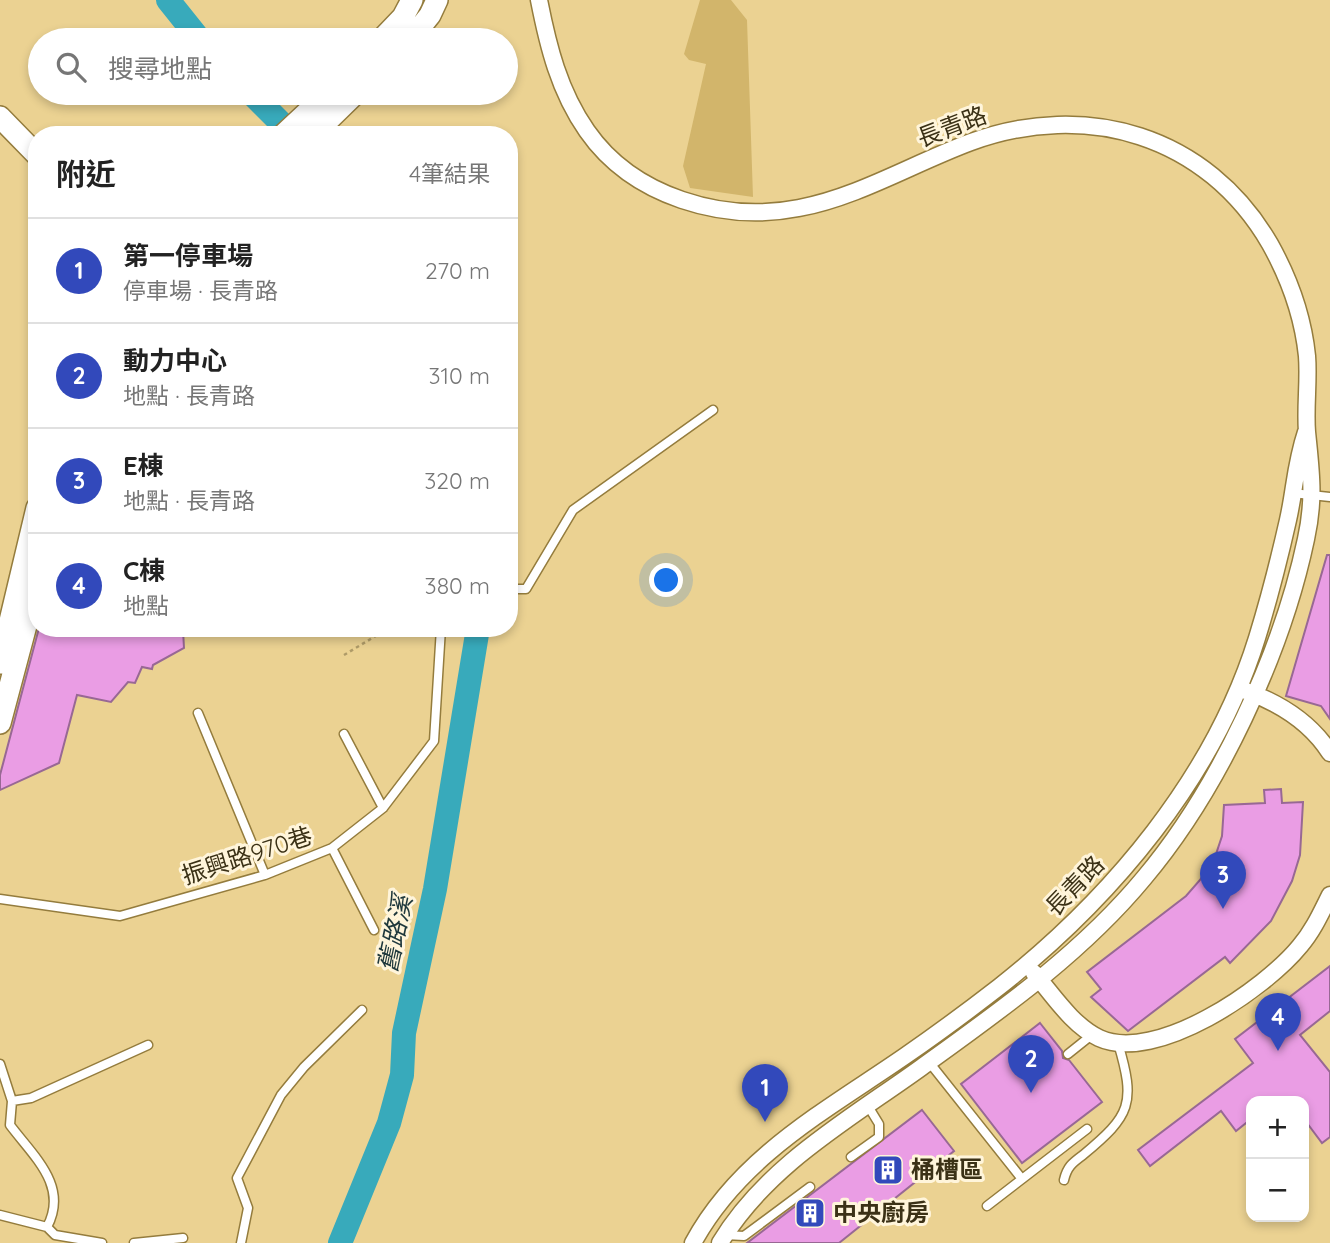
<!DOCTYPE html>
<html lang="zh-TW">
<meta charset="utf-8">
<style>
:root{--surface:#fff;--page:#f2f2f2;--text:#222;--muted:#767676;--line:#e0e0e0;--accent:#3249bb}
body{margin:0;font-family:Quicksand,"Noto Sans TC",sans-serif;background:var(--page);color:var(--text)}
.controls{position:absolute;right:21px;bottom:21px;display:grid;overflow:hidden;border-radius:14px;box-shadow:0 4px 10px #0003}
.controls button{width:63px;height:63px;display:grid;place-items:center;padding:0;border:0;border-bottom:2px solid var(--line);background:var(--surface);color:var(--text);font:35px sans-serif}
.you{position:absolute;left:667px;top:581px;width:24px;height:24px;margin:-18px;border:5px solid #fff;border-radius:50%;background:#1a73e8;box-shadow:0 0 0 10px #1a73e833}
.badge{display:grid;place-items:center;width:46px;height:46px;border-radius:50%;background:var(--accent);color:#fff;font-size:23px;font-weight:700}
.pin{position:absolute;translate:-50% -58px;filter:drop-shadow(0 2px 4px #0008)}
.pin::after{content:'';position:absolute;top:37px;width:24px;height:21px;background:inherit;clip-path:polygon(0 0,100% 0,50% 100%)}
.list{margin:0;padding:0;list-style:none}
h2{display:flex;justify-content:space-between;align-items:center;height:91px;margin:0;padding:0 28px;font-size:30px}
h2 small{font-size:23px;font-weight:400;color:var(--muted)}
.list li{display:grid;grid-template-columns:46px 1fr auto;gap:21px;align-items:center;box-sizing:border-box;height:105px;padding:0 28px;border-top:2px solid var(--line)}
.list b{display:block;font-size:26px;white-space:nowrap}
.list p{margin:0;font-size:23px;white-space:nowrap;color:var(--muted)}
.list em{font-size:23px;font-style:normal;color:var(--muted)}
.icon{flex:none;width:38px;height:38px;fill:none;stroke:currentColor;stroke-width:2;stroke-linecap:round;stroke-linejoin:round}
.map{position:relative;flex:none;width:1330px;height:1243px;overflow:hidden}
.search{position:absolute;background:var(--surface);box-shadow:0 4px 10px #0003;left:28px;top:28px;width:490px;height:77px;display:flex;align-items:center;gap:18px;box-sizing:border-box;padding:0 24px;border-radius:38px;color:var(--muted);font-size:26px}
.panel{position:absolute;background:var(--surface);box-shadow:0 4px 10px #0003;left:28px;top:126px;width:490px;height:511px;border-radius:28px}
.map>svg:first-child{display:block}
</style>
<div class="map">
<svg width="1330" height="1243" viewBox="0 0 1330 1243">
<rect width="100%" height="100%" fill="#ebd292"/>
<!-- green -->
<path fill="#d2b56b" d="M700 0H731L747 20 753 197 690 188 683 166 706 64 689 60 684 54Z"/>
<g fill="none" stroke-linecap="round" stroke-linejoin="round">
<!-- river -->
<path stroke="#38aabb" stroke-width="24" d="M168 0 200 40
M251 93 293 135
M340 1243 389 1123 402 1075 404 1033 435 889 478 628"/>
</g>
<!-- building -->
<path fill="#ea9de4" stroke="#986894" stroke-width="2" d="M1327 555H1330V719L1321 706 1286 696Z
M39 628H153L169 632V628H177L183 630 184 648 153 665 152 669 142 667 135 683 128 682 111 702 77 695 59 763 0 790V775Z
M1281 789 1282 803 1303 802 1300 855 1292 881 1271 921 1230 963 1225 957 1128 1031 1091 997 1101 989 1087 972 1186 896 1200 880 1215 857 1222 836 1224 805 1265 803 1264 790Z
M1330 966V1011L1300 1035 1330 1072V1137L1322 1143 1304 1119V1101H1251V1119L1236 1131 1221 1111 1150 1166 1138 1150 1253 1063 1235 1039Z
M1040 1023 1062 1051 1063 1058 1069 1060 1102 1102 1022 1163 961 1084Z
M922 1110 954 1151 839 1243H747Z"/>
<g fill="none" stroke-linecap="round" stroke-linejoin="round">
<!-- service casing -->
<g stroke="#947c3d" stroke-width="11">
<path id="service" d="M1292 493 1330 497
M509 589H526L573 510 713 410
M198 713 265 875
M344 734 383 808
M332 848 374 930
M0 899 120 916 265 875 332 848 383 808 434 741 441 628
M1068 1054 1093 1034
M929 1062 1022 1179
M0 1064 12 1101 10 1125C34 1157 69 1186 47 1227L55 1235 102 1243
M12 1101 31 1098 148 1045
M851 1157 879 1137V1124L868 1106
M1064 1180C1067 1167 1072 1163 1083 1155 1131 1115 1136 1104 1118 1043
M987 1206 1087 1129
M0 1215 47 1227
M725 1235 744 1236 810 1187
M134 1243 183 1238
M241 1243 248 1208 237 1178 281 1095 304 1067 362 1010"/>
</g>
<!-- minor casing -->
<g stroke="#947c3d" stroke-width="19">
<path id="minor" d="M539 0C548 46 559 91 587 131 633 197 723 223 799 208 858 197 914 163 971 142 1086 100 1207 135 1270 244 1289 278 1303 317 1307 356 1309 381 1305 407 1307 432 1311 472 1315 498 1306 539 1282 653 1219 789 1144 878 1082 953 1001 1010 922 1067 850 1119 767 1165 720 1243
M1246 691C1279 703 1311 723 1330 753
M1034 973C1053 995 1072 1025 1099 1038 1156 1064 1265 989 1300 946 1313 931 1321 913 1330 895
M693 1243C740 1156 827 1110 905 1056 937 1034 968 1011 999 987 1112 898 1214 777 1257 638 1269 599 1279 560 1288 520 1295 489 1295 465 1306 432"/>
</g>
<!-- tertiary casing -->
<g stroke="#947c3d" stroke-width="24">
<path id="tertiary" d="M381 40 403 17 412 0
M410 40 430 15 437 0
M0 117 37 155
M283 135 328 93
M313 135 356 93
M0 663 37 508
M0 723 37 584"/>
</g>
<!-- path -->
<path stroke="#af9b68" stroke-width="2.5" stroke-dasharray="3.5 3.5" stroke-linecap="butt" d="M344 655 389 628"/>
<!-- service -->
<use href="#service" stroke="#fff" stroke-width="8"/>
<!-- minor -->
<use href="#minor" stroke="#fff" stroke-width="16"/>
<!-- tertiary -->
<use href="#tertiary" stroke="#fff" stroke-width="21"/>
</g>
<!-- icons -->
<defs>
<g id="building-square" transform="scale(1.575)"><rect x="-9" y="-9" width="18" height="18" rx="4" fill="#3249bb" stroke="#fff5db"/><path d="M-4-6H4V6H1V3H-1V6H-4ZM-2.5-4.3h1.7v1.8h-1.7ZM.8-4.3h1.7v1.8H.8ZM-2.5-1h1.7V.8h-1.7ZM.8-1h1.7V.8H.8Z" fill="#fff"/></g>
</defs>
<g fill-rule="evenodd">
<use href="#building-square" x="888" y="1170"/>
<use href="#building-square" x="810" y="1213"/>
</g>
<g text-anchor="middle" stroke-width="6" stroke-linejoin="round" paint-order="stroke">
<!-- street labels -->
<g font-size="24" fill="#3b3116" stroke="#fff5db">
<text transform="translate(952 127) rotate(-21)" y="8">長青路</text>
<text transform="translate(247 856) rotate(-18)" y="8">振興路970巷</text>
<text transform="translate(1075 886) rotate(-46)" y="8">長青路</text>
</g>
<!-- poi labels -->
<g font-size="24" font-weight="bold" fill="#3b3116" stroke="#fff5db" text-anchor="start">
<text x="911" y="1178">桶槽區</text>
<text x="833" y="1221">中央廚房</text>
</g>
<!-- water labels -->
<g font-size="26" font-style="italic" fill="#1f383c" stroke="#fff5db">
<text transform="translate(395 934) rotate(-78)" y="9">舊路溪</text>
</g>
</g>
</svg>
<div class="controls">
<button>+</button>
<button>−</button>
</div>
<div class="you"></div>
<div class="pin badge" style="left:765px;top:1122px">1</div>
<div class="pin badge" style="left:1031px;top:1093px">2</div>
<div class="pin badge" style="left:1223px;top:909px">3</div>
<div class="pin badge" style="left:1278px;top:1051px">4</div>
<div class="search"><svg class="icon" aria-label="search" viewBox="0 0 24 24"><circle cx="10" cy="10" r="6"/><path d="M15 15l6 6"/></svg>搜尋地點</div>
<section class="panel">
<h2>附近<small>4筆結果</small></h2>
<ul class="list">
<li><span class="badge">1</span><div><b>第一停車場</b><p>停車場 · 長青路</p></div><em>270 m</em></li>
<li><span class="badge">2</span><div><b>動力中心</b><p>地點 · 長青路</p></div><em>310 m</em></li>
<li><span class="badge">3</span><div><b>E棟</b><p>地點 · 長青路</p></div><em>320 m</em></li>
<li><span class="badge">4</span><div><b>C棟</b><p>地點</p></div><em>380 m</em></li>
</ul>
</section>
</div>
